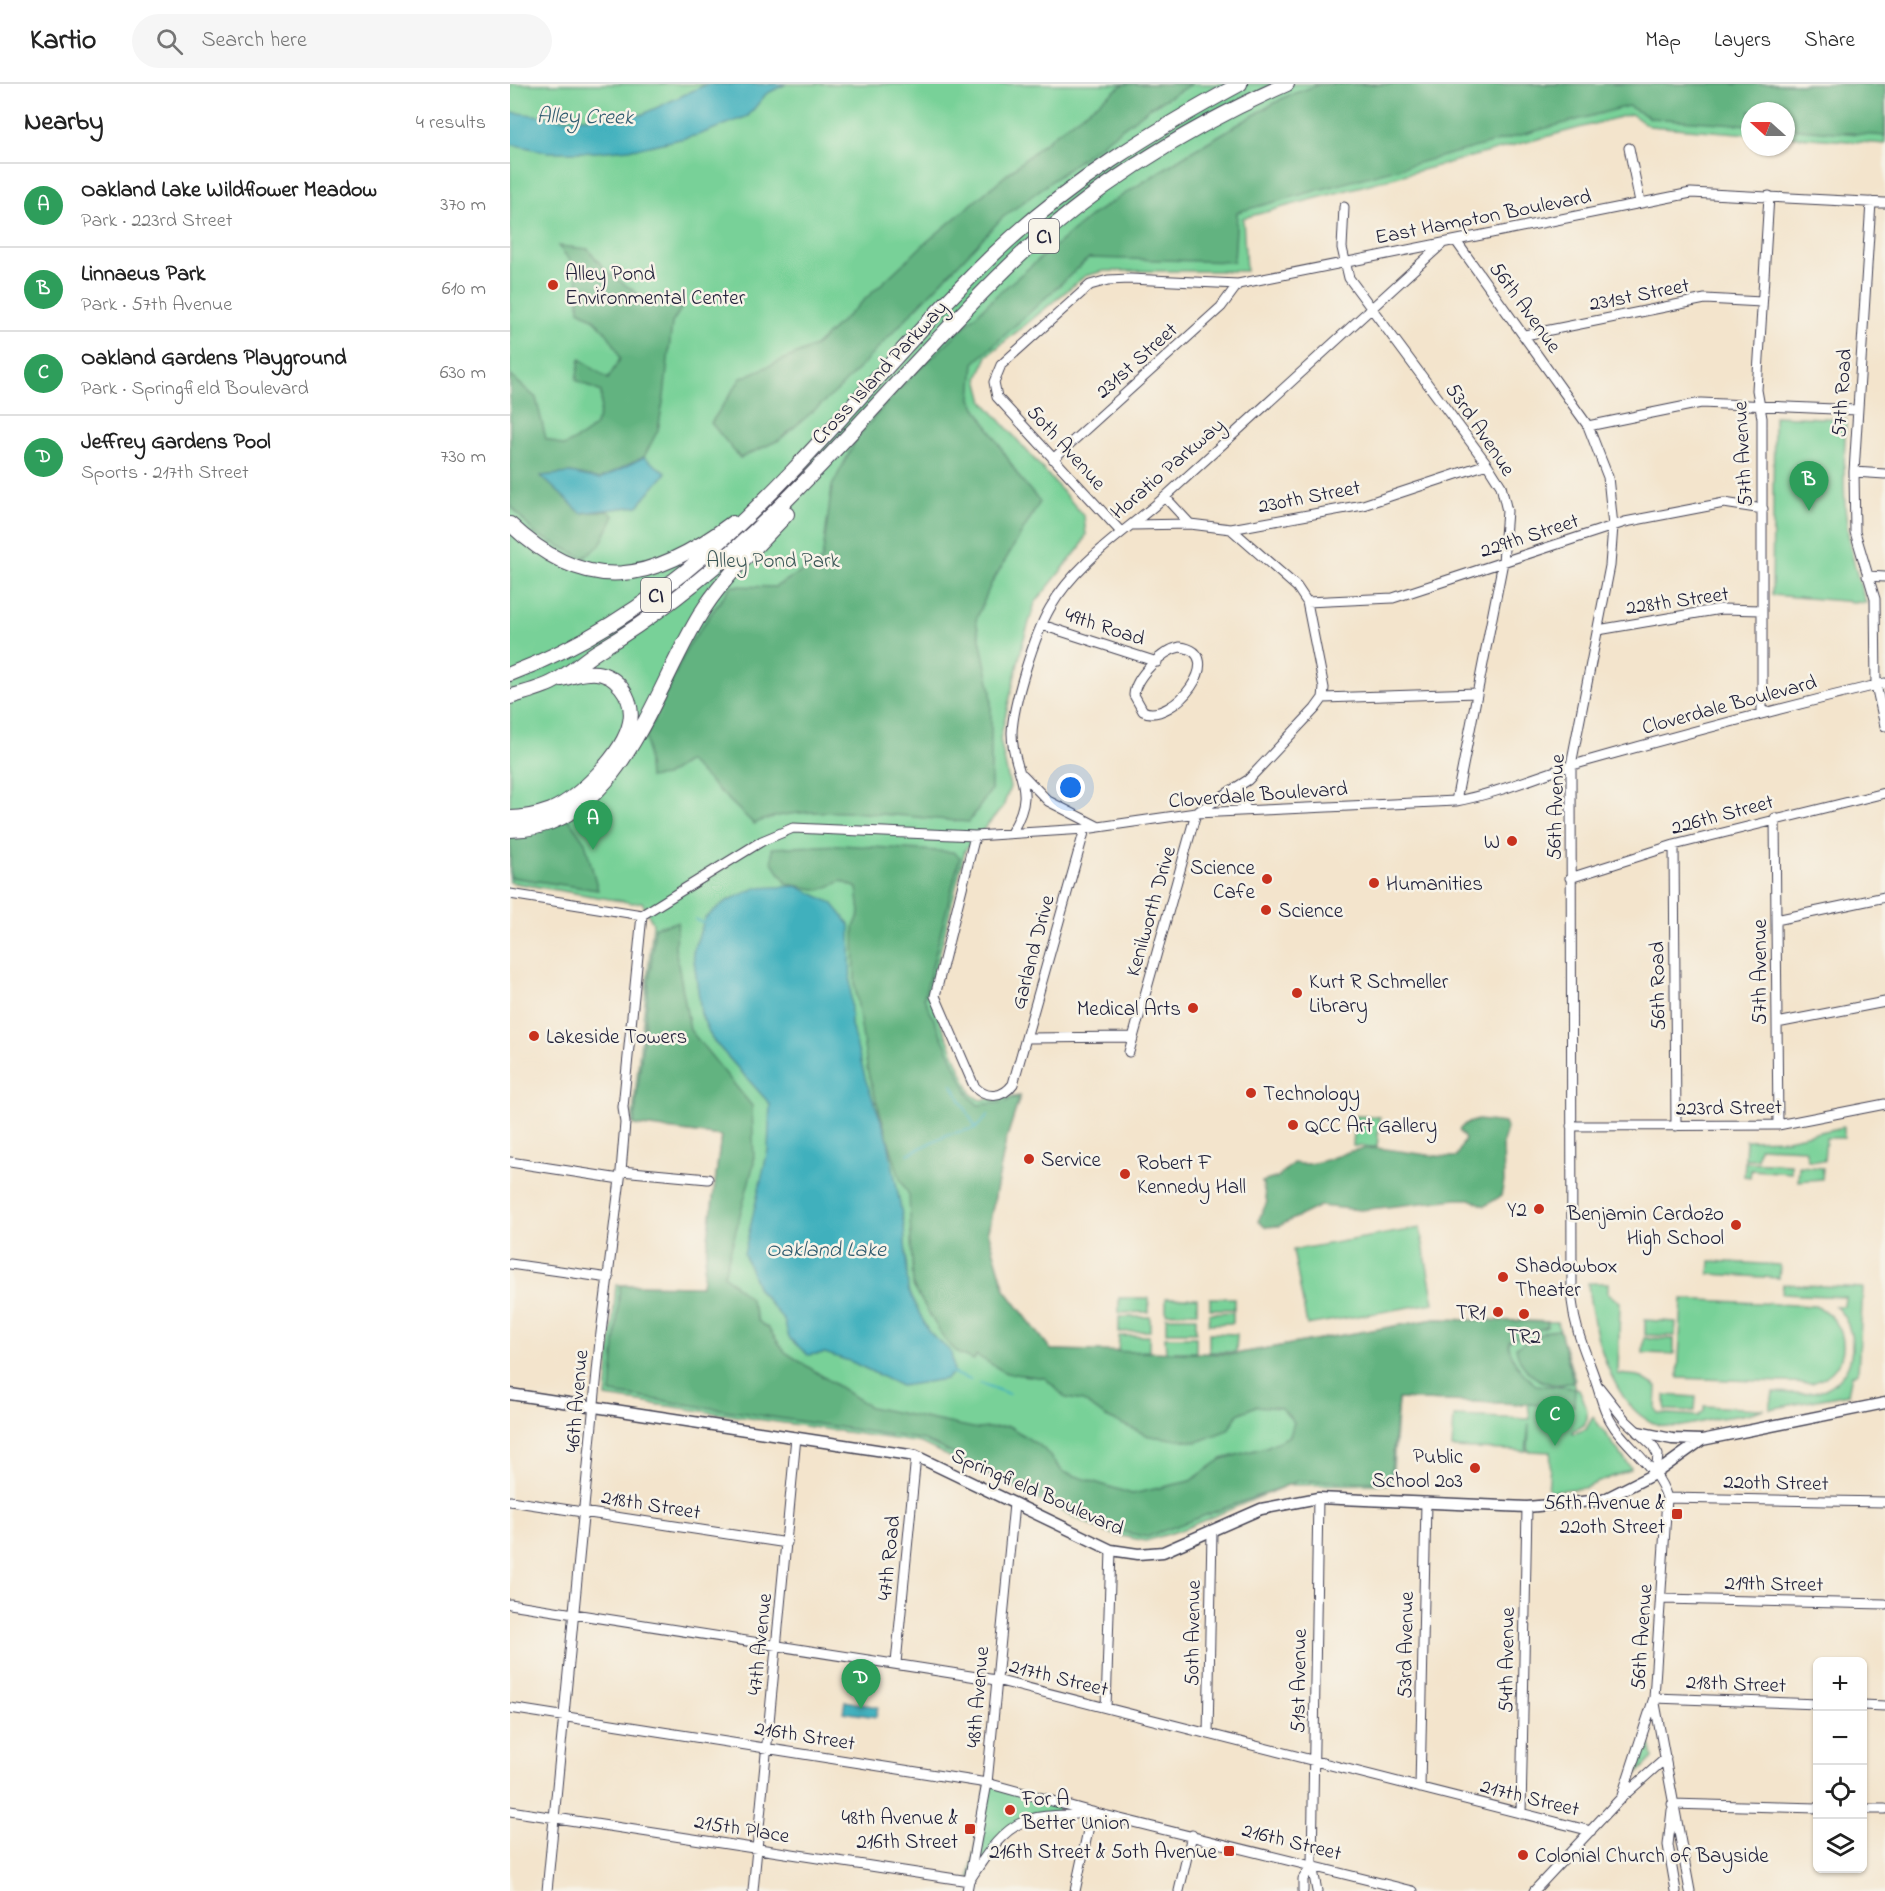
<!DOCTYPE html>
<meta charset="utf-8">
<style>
:root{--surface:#fff;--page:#f6f6f6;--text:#222;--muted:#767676;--line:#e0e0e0;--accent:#0f766e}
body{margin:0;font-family:"Indie Flower",sans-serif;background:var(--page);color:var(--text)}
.controls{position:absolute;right:18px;bottom:18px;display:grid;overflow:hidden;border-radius:9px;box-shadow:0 2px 4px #0004}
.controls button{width:54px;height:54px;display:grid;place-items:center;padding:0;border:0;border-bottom:2px solid var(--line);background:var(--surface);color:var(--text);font:30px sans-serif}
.compass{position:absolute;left:1231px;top:18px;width:54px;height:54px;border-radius:50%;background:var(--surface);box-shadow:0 2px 4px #0004;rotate:291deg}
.you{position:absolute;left:561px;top:704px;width:21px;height:21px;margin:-15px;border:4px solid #fff;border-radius:50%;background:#1a73e8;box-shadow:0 0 0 9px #1a73e833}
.badge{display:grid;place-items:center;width:39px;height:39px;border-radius:50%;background:var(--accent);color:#fff;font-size:20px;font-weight:700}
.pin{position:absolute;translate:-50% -50px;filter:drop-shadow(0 2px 3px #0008)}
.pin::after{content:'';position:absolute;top:32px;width:21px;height:18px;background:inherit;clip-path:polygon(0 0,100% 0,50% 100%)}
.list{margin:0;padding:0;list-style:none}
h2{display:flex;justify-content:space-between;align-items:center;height:78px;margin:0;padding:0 24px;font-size:26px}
h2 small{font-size:20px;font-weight:400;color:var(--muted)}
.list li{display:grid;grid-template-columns:39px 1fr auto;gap:18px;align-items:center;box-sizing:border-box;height:84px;padding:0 24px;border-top:2px solid var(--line)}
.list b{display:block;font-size:22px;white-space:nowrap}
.list p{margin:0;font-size:20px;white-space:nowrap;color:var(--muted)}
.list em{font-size:20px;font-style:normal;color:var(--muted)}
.icon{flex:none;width:33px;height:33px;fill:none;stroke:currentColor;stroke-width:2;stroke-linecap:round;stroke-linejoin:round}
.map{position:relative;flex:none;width:1375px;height:1807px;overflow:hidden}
header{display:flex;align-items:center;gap:36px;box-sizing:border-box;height:84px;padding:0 30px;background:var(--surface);border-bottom:2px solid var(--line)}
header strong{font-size:28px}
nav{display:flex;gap:33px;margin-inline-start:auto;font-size:21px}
.search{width:420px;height:54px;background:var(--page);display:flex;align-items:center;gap:15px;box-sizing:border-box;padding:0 21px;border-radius:33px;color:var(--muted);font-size:22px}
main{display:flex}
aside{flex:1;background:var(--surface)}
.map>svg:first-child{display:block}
</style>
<header>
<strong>Kartio</strong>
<div class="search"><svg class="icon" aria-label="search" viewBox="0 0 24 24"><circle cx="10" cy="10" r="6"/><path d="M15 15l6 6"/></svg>Search here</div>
<nav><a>Map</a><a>Layers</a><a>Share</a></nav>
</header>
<main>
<aside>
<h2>Nearby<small>4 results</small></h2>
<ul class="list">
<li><span class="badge" style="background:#2e9e5b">A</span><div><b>Oakland Lake Wildflower Meadow</b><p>Park · 223rd Street</p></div><em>370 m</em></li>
<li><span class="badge" style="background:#2e9e5b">B</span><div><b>Linnaeus Park</b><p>Park · 57th Avenue</p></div><em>610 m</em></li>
<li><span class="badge" style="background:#2e9e5b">C</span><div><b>Oakland Gardens Playground</b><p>Park · Springfield Boulevard</p></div><em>630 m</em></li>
<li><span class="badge" style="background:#2e9e5b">D</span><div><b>Jeffrey Gardens Pool</b><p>Sports · 217th Street</p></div><em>730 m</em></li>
</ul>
</aside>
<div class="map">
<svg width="1375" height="1807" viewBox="0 0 1375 1807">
<rect width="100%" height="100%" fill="#f7f3e8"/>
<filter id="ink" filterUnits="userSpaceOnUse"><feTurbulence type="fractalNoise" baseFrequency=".0167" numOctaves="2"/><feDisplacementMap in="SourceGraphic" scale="12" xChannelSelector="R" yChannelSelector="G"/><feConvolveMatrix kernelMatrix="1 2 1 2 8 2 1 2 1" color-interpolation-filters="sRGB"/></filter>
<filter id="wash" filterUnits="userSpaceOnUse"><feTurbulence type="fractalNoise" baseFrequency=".008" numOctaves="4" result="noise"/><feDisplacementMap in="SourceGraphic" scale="24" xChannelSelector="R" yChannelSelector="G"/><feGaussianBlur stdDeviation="1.35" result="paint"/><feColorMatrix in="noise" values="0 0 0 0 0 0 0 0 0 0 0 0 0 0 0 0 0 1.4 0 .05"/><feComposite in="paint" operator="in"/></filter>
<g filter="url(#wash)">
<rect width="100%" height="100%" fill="#f3e4cc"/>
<!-- green -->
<path fill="#78d198" stroke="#4d7a6a" stroke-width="1.5" d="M0 0H1375V60L1276 52V27H1240V50L1139 42 1121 30 733 134 736 187H594L575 192 477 272 468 295 474 318 574 432 576 451 571 462 525 519 513 558 490 655 500 703 493 723 455 766 419 912 462 1011 470 1016 510 1012 496 1056 478 1147 495 1206 541 1266 608 1268 609 1252H639V1267L612 1268 725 1270 925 1235 1047 1238 1065 1296 1063 1298 1065 1304 1069 1305C1076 1320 1086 1341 1063 1346V1350L1076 1345 1083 1333 1121 1384 1119 1386 1074 1404 1038 1407 1041 1368 1018 1367 1019 1339 1016 1367 942 1364 944 1332 1020 1335 1018 1320 888 1315 882 1400 778 1401 671 1446 636 1457 597 1449 411 1359 96 1313 106 1201 192 1202 211 1052 122 1040 143 840 132 818 123 819 0 798Z
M1264 332 1336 335C1332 405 1332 452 1356 519L1262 511Z
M845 1032 870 1033 867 1063 843 1062Z
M1334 1043V1054H1316L1314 1077 1298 1076 1295 1065 1249 1063 1247 1075H1235L1236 1056 1277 1055Z
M1235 1078 1281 1080V1089L1241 1086 1240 1093 1234 1092Z
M1289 1082 1313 1084 1312 1095 1288 1097Z
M910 1144 924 1219 797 1241 783 1166Z
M1200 1177 1270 1181 1269 1194 1199 1190Z
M1078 1199H1098V1210L1110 1218 1108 1290 1129 1292 1147 1303 1146 1325 1148 1329 1188 1332 1194 1327V1322L1253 1325C1239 1332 1219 1332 1204 1335 1186 1339 1166 1346 1149 1341 1101 1327 1081 1241 1078 1199Z
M1273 1200 1353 1204 1348 1288 1342 1291 1338 1310 1260 1325 1263 1308C1280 1309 1298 1311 1315 1305 1348 1290 1350 1245 1325 1222H1334L1335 1213 1272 1210Z
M609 1214H639V1228L609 1229Z
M656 1214H687V1228L656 1229Z
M700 1214H724V1225H700Z
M1172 1215 1305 1222C1343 1238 1343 1287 1302 1299L1168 1294Z
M723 1228V1239L699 1240V1229Z
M609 1233H640V1247L609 1248Z
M656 1233H686V1248H656Z
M1135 1236 1166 1238 1165 1252 1135 1251Z
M699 1249 727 1250 726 1268H699Z
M655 1253H686V1268H656Z
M1134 1254 1164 1255V1270L1133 1269Z
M1155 1311 1186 1313 1185 1327 1155 1326Z
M1139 1653 1143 1674 1127 1690 1138 1654Z
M477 1699 582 1728 530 1734 499 1746 459 1797Z"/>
<!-- forest -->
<path fill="#62b380" stroke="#426a5e" stroke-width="1.5" d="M614 0H682L641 23 492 134 328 306 269 356 230 374 201 339 231 294 305 262 413 161 545 50Z
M810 0H1375V52L1276 44V27H1240V41L1141 34 1118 22 727 128 724 178 579 174 464 279 461 315 509 393 530 418 481 500 466 536 481 607V706L459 738C405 734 290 716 244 740L178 677 155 692 139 694 136 653 178 562 221 502 265 503 312 476 322 402 348 352 387 307 490 208 583 130 679 69 775 13Z
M48 162 78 165 98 189 142 219 172 223 162 239 154 313 148 346 134 373 90 395 60 389 32 392 71 429 98 427 104 432 90 461 74 474 25 450 0 421V291L26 314 36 355 54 362C82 347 93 343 91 308L66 296 70 275 98 295 110 275C104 255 88 235 69 226L67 185Z
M58 734 75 758 88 806 0 793V752Z
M330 761 443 768 450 773 414 914 460 1013 468 1021 494 1018 510 1012 496 1056 478 1147 495 1206 541 1266 725 1270 925 1235 1038 1238 1037 1243 999 1257C998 1273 1014 1292 1026 1301L1065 1304 1064 1322 888 1315 880 1398 788 1397 637 1453 599 1445 414 1356 101 1309 110 1201 192 1202 211 1052 124 1041 145 843 168 838 165 863 180 946 242 1022 244 1079 214 1191 240 1215 248 1237 258 1244 275 1268 360 1323 468 1345 499 1342 533 1364 553 1388 622 1410 680 1397 712 1375 756 1363 780 1352 784 1338 771 1324 746 1322 728 1330 718 1346 687 1358 639 1352 596 1333 573 1317 556 1314 535 1294 496 1289 466 1271 464 1276 449 1270 434 1255 403 1202 399 1111 390 1095 358 989 345 902 344 843 350 829 347 804 332 797 310 806 277 800 262 778V764Z
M968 1036 995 1039 997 1044 993 1058 994 1098 991 1112 975 1122 960 1115H947L851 1126 810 1122 769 1142 755 1143 748 1137 757 1118 752 1098 768 1093 783 1079C811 1085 833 1064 861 1064 889 1065 917 1073 946 1073L955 1055 949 1046 955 1040Z
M1050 1246 1063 1297C1039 1309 1009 1289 1006 1263L1037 1247Z"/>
<!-- water -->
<path fill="#41b0bd" stroke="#32697c" stroke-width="1.5" d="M197 0H276L256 10 238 32 188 51 130 64 86 68H38L0 60V28L54 35 131 31Z
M134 373 156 389 128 422 71 429 31 392 60 389 90 395Z
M287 802 322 819 340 841 341 941 356 997 377 1052 394 1141 398 1205 418 1247 441 1268 444 1288 436 1295 391 1302 342 1278 315 1269 298 1271 279 1254 274 1236 248 1205 234 1170 258 1066 260 1020 202 955 191 930 183 868 195 834 217 817 246 804Z
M335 1617 368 1623 366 1633 333 1628Z"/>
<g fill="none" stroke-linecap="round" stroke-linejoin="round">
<!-- stream -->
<path stroke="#41b0bd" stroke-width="2" d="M185 835 193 839
M466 1044 478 1031
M398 1070 439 1050 466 1044 442 1001
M442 1289 461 1296
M470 1299 499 1310"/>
</g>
</g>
<g filter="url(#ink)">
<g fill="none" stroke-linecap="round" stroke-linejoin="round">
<!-- minor casing -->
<g stroke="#413f51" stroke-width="11">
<path id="minor" d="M1119 64 1130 118
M1361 118 1344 388 1345 448 1365 515 1366 601 1375 642
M834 123 832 164 839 194 977 380 991 402 997 427 993 478 946 717
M946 157 1078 342 1098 393 1103 442 1100 482 1061 681 1062 1217C1066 1252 1077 1270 1087 1301 1092 1317 1095 1330 1105 1344 1122 1367 1149 1386 1157 1414L1144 1614 1180 1807
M1015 251 1195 215 1252 218
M1078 342 1191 319 1347 326
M543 375 711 223 728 200
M1344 388 1375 390
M655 413 680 440
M622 441 680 440 721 445 853 421 977 380
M611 448 487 313 484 298 491 281 580 201 598 196 620 195 728 200 1181 109 1375 119
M1357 492 1375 493
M797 518 883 514 1115 438 1214 419 1253 425
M532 541 647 578
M1088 546 1211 525 1252 526
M670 563C720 569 662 642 633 627L624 611C625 593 653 566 670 563Z
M813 614 967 609
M1252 628V334L1247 306 1259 112
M513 691 538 717 587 742
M728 704 730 716 737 726
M689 727 738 696 805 625 813 614 814 604 797 518 787 503 721 445
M1265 734 1268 1041
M501 749C530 702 502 691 502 649 503 619 525 550 540 524 568 476 617 447 657 411 749 327 841 244 932 160
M465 752 425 912 464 1002C476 1016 493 1014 503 1000L575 745
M1164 761 1166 1042
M1060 794 1164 761 1375 709
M0 810 132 831
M132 831 252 757 283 744 465 752 575 745 686 729 946 717C991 709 1033 689 1077 677 1176 649 1275 623 1375 599
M1266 836 1375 813
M1267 939 1375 918
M517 954 623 953
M619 968 686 729
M1061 1042 1268 1041 1375 1020
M0 1078 110 1095
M111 1087 198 1095
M0 1180 99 1194
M1089 1303 1115 1336 1143 1362 1148 1371 1146 1389
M1157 1414 1375 1418
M0 1417 277 1459
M1152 1515 1375 1520
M0 1520 486 1596 1081 1747
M386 1579 406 1372
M1144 1614 1308 1620
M1352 1621 1375 1622
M0 1624 477 1699 582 1728 903 1807
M596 1624 601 1466
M698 1650 702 1448
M910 1704 916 1418
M1111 1715 1144 1614
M1162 1720 1308 1724
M1352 1725H1375
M1162 1726 1158 1761 1166 1807
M0 1727 459 1797
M1011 1730 1017 1423
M461 1794C475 1773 490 1747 515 1737 533 1729 559 1733 579 1728
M37 1807 90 1257 111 1087 115 1039 113 1023 132 831
M243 1807 286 1353
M457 1807 477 1699 504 1420
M565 1807 582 1728
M669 1807 682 1751
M793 1807V1795L802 1781
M807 1807 802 1781 808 1414
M1024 1807 1110 1715 1156 1674"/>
</g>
<!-- major casing -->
<g stroke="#413f51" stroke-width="13">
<path id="major" d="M0 1310 406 1372 601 1466 628 1470 653 1468 751 1425 808 1414 1017 1423 1093 1416 1146 1389 1192 1356 1375 1319
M1128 1348 1162 1355 1191 1356"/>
</g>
<!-- highway casing -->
<g stroke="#413f51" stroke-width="16">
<path id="highway" d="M0 440C77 513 142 499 222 439
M0 590C215 508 327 322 484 170 557 100 641 48 730 0
M0 613C15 608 34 604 47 596 61 588 74 576 88 567 256 467 360 317 497 184 577 106 675 45 777 0
M0 734C14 734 27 731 41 726 69 714 114 669 120 638 125 614 105 586 79 589 70 589 61 593 52 595
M0 746C113 745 144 599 195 523 217 490 249 460 277 430"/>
</g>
<!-- minor -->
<use href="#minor" stroke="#fff" stroke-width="9"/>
<!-- major -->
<use href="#major" stroke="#fff" stroke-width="10"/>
<!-- highway -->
<use href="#highway" stroke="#fff" stroke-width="14"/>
</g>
</g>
<!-- markers -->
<g fill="#c8321e" stroke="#f7f3e8" stroke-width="2">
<circle cx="43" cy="201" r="6"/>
<circle cx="1002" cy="757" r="6"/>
<circle cx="757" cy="795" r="6"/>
<circle cx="864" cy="799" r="6"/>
<circle cx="756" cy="826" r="6"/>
<circle cx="787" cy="909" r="6"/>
<circle cx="683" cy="924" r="6"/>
<circle cx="24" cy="952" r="6"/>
<circle cx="741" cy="1009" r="6"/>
<circle cx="783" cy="1041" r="6"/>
<circle cx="519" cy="1075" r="6"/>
<circle cx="615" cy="1090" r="6"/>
<circle cx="1029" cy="1125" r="6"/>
<circle cx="1226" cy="1141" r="6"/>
<circle cx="993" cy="1193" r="6"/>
<circle cx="988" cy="1228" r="6"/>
<circle cx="1014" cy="1230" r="6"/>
<circle cx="965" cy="1384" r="6"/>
<rect x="1161" y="1424" width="12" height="12" rx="3"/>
<circle cx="500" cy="1726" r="6"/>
<rect x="454" y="1739" width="12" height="12" rx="3"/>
<rect x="713" y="1761" width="12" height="12" rx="3"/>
<circle cx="1013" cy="1771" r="6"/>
</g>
<g text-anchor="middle" stroke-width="5" stroke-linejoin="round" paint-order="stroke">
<!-- shield labels -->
<g fill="#f7f3e8" stroke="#62616f" stroke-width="1.5">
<rect x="519" y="135" width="30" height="34" rx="4.5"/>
<rect x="131" y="494" width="30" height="34" rx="4.5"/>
</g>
<g font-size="20" font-weight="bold" fill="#22223b">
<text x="534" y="159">CI</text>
<text x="146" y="518">CI</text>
</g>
<!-- street labels -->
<g font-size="21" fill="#22223b" stroke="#f7f3e8">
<text transform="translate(973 132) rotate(-11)" y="7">East Hampton Boulevard</text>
<text transform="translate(1129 210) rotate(-11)" y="7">231st Street</text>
<text transform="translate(1016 223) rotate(54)" y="7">56th Avenue</text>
<text transform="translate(626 276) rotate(-42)" y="7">231st Street</text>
<text transform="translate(369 288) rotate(-47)" y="7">Cross Island Parkway</text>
<text transform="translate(1331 309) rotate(-86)" y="7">57th Road</text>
<text transform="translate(971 345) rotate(56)" y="7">53rd Avenue</text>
<text transform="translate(557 363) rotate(48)" y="7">50th Avenue</text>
<text transform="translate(1232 370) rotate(-93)" y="7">57th Avenue</text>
<text transform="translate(657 384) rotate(-41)" y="7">Horatio Parkway</text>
<text transform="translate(799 412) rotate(-11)" y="7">230th Street</text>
<text transform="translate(1019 451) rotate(-18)" y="7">229th Street</text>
<text transform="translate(1167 516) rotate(-8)" y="7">228th Street</text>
<text transform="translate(595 542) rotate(18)" y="7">49th Road</text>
<text transform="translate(1219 620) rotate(-15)" y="7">Cloverdale Boulevard</text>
<text transform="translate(748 710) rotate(-4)" y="7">Cloverdale Boulevard</text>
<text transform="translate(1045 723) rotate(-88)" y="7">56th Avenue</text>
<text transform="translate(1212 730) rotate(-15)" y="7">226th Street</text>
<text transform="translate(640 827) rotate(-74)" y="7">Kenilworth Drive</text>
<text transform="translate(522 868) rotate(-75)" y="7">Garland Drive</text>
<text transform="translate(1249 888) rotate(-90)" y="7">57th Avenue</text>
<text transform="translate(1147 902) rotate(-91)" y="7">56th Road</text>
<text transform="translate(1219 1023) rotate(-1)" y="7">223rd Street</text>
<text transform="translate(66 1317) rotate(-85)" y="7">46th Avenue</text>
<text transform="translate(1266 1398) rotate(1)" y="7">220th Street</text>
<text transform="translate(528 1407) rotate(24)" y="7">Springfield Boulevard</text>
<text transform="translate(141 1420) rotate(9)" y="7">218th Street</text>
<text transform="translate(378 1474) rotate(-84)" y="7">47th Road</text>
<text transform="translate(1264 1499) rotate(1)" y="7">219th Street</text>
<text transform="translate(682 1549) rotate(-89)" y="7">50th Avenue</text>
<text transform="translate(1131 1553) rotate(-86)" y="7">56th Avenue</text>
<text transform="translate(249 1560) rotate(-84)" y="7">47th Avenue</text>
<text transform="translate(895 1561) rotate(-89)" y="7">53rd Avenue</text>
<text transform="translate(996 1576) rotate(-89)" y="7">54th Avenue</text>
<text transform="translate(549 1593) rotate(14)" y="7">217th Street</text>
<text transform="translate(788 1597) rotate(-89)" y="7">51st Avenue</text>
<text transform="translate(1226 1599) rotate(2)" y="7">218th Street</text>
<text transform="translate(467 1613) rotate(-85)" y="7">48th Avenue</text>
<text transform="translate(295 1651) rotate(9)" y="7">216th Street</text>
<text transform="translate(1020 1713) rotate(14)" y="7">217th Street</text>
<text transform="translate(232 1744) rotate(9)" y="7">215th Place</text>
<text transform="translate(782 1757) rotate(14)" y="7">216th Street</text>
</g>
<!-- poi labels -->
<g font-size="21" fill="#22223b" stroke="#f7f3e8" text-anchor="start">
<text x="55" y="196">Alley Pond<tspan x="55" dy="24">Environmental Center</tspan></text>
<text x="990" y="764" text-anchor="end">W</text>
<text x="745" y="790" text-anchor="end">Science<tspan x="745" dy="24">Cafe</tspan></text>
<text x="876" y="806">Humanities</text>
<text x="768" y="833">Science</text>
<text x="799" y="904">Kurt R Schmeller<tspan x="799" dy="24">Library</tspan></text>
<text x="671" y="931" text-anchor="end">Medical Arts</text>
<text x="36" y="959">Lakeside Towers</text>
<text x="753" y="1016">Technology</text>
<text x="795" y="1048">QCC Art Gallery</text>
<text x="531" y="1082">Service</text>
<text x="627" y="1085">Robert F<tspan x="627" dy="24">Kennedy Hall</tspan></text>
<text x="1017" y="1132" text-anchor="end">Y2</text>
<text x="1214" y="1136" text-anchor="end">Benjamin Cardozo<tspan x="1214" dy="24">High School</tspan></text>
<text x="1005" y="1188">Shadowbox<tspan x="1005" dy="24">Theater</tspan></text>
<text x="976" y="1235" text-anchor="end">TR1</text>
<text x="1014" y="1259" text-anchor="middle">TR2</text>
<text x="953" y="1379" text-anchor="end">Public<tspan x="953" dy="24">School 203</tspan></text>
<text x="1155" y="1425" text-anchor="end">56th Avenue &amp;<tspan x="1155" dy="24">220th Street</tspan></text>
<text x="512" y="1721">For A<tspan x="512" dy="24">Better Union</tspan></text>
<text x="448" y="1740" text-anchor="end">48th Avenue &amp;<tspan x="448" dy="24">216th Street</tspan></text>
<text x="707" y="1774" text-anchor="end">216th Street &amp; 50th Avenue</text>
<text x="1025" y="1778">Colonial Church of Bayside</text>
</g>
<!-- park labels -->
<g font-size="21" fill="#3c5757" stroke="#f7f3e8">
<text x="263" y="483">Alley Pond Park</text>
</g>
<!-- water labels -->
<g font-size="22" font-style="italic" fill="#2e5b6f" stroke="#f7f3e8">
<text transform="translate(75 31) rotate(1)" y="8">Alley Creek</text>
<text x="316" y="1172">Oakland Lake</text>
</g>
</g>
</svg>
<div class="controls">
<button>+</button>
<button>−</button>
<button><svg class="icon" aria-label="locate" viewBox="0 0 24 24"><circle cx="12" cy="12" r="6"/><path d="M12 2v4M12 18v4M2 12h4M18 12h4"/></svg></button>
<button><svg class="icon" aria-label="layers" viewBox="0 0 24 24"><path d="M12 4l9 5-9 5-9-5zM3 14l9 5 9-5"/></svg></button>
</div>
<svg class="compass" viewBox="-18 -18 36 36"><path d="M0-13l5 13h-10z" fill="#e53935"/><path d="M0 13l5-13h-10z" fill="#767676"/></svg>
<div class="you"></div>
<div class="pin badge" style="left:83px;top:766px;background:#2e9e5b">A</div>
<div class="pin badge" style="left:1299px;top:427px;background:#2e9e5b">B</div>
<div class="pin badge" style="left:1045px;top:1362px;background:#2e9e5b">C</div>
<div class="pin badge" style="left:351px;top:1625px;background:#2e9e5b">D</div>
</div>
</main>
